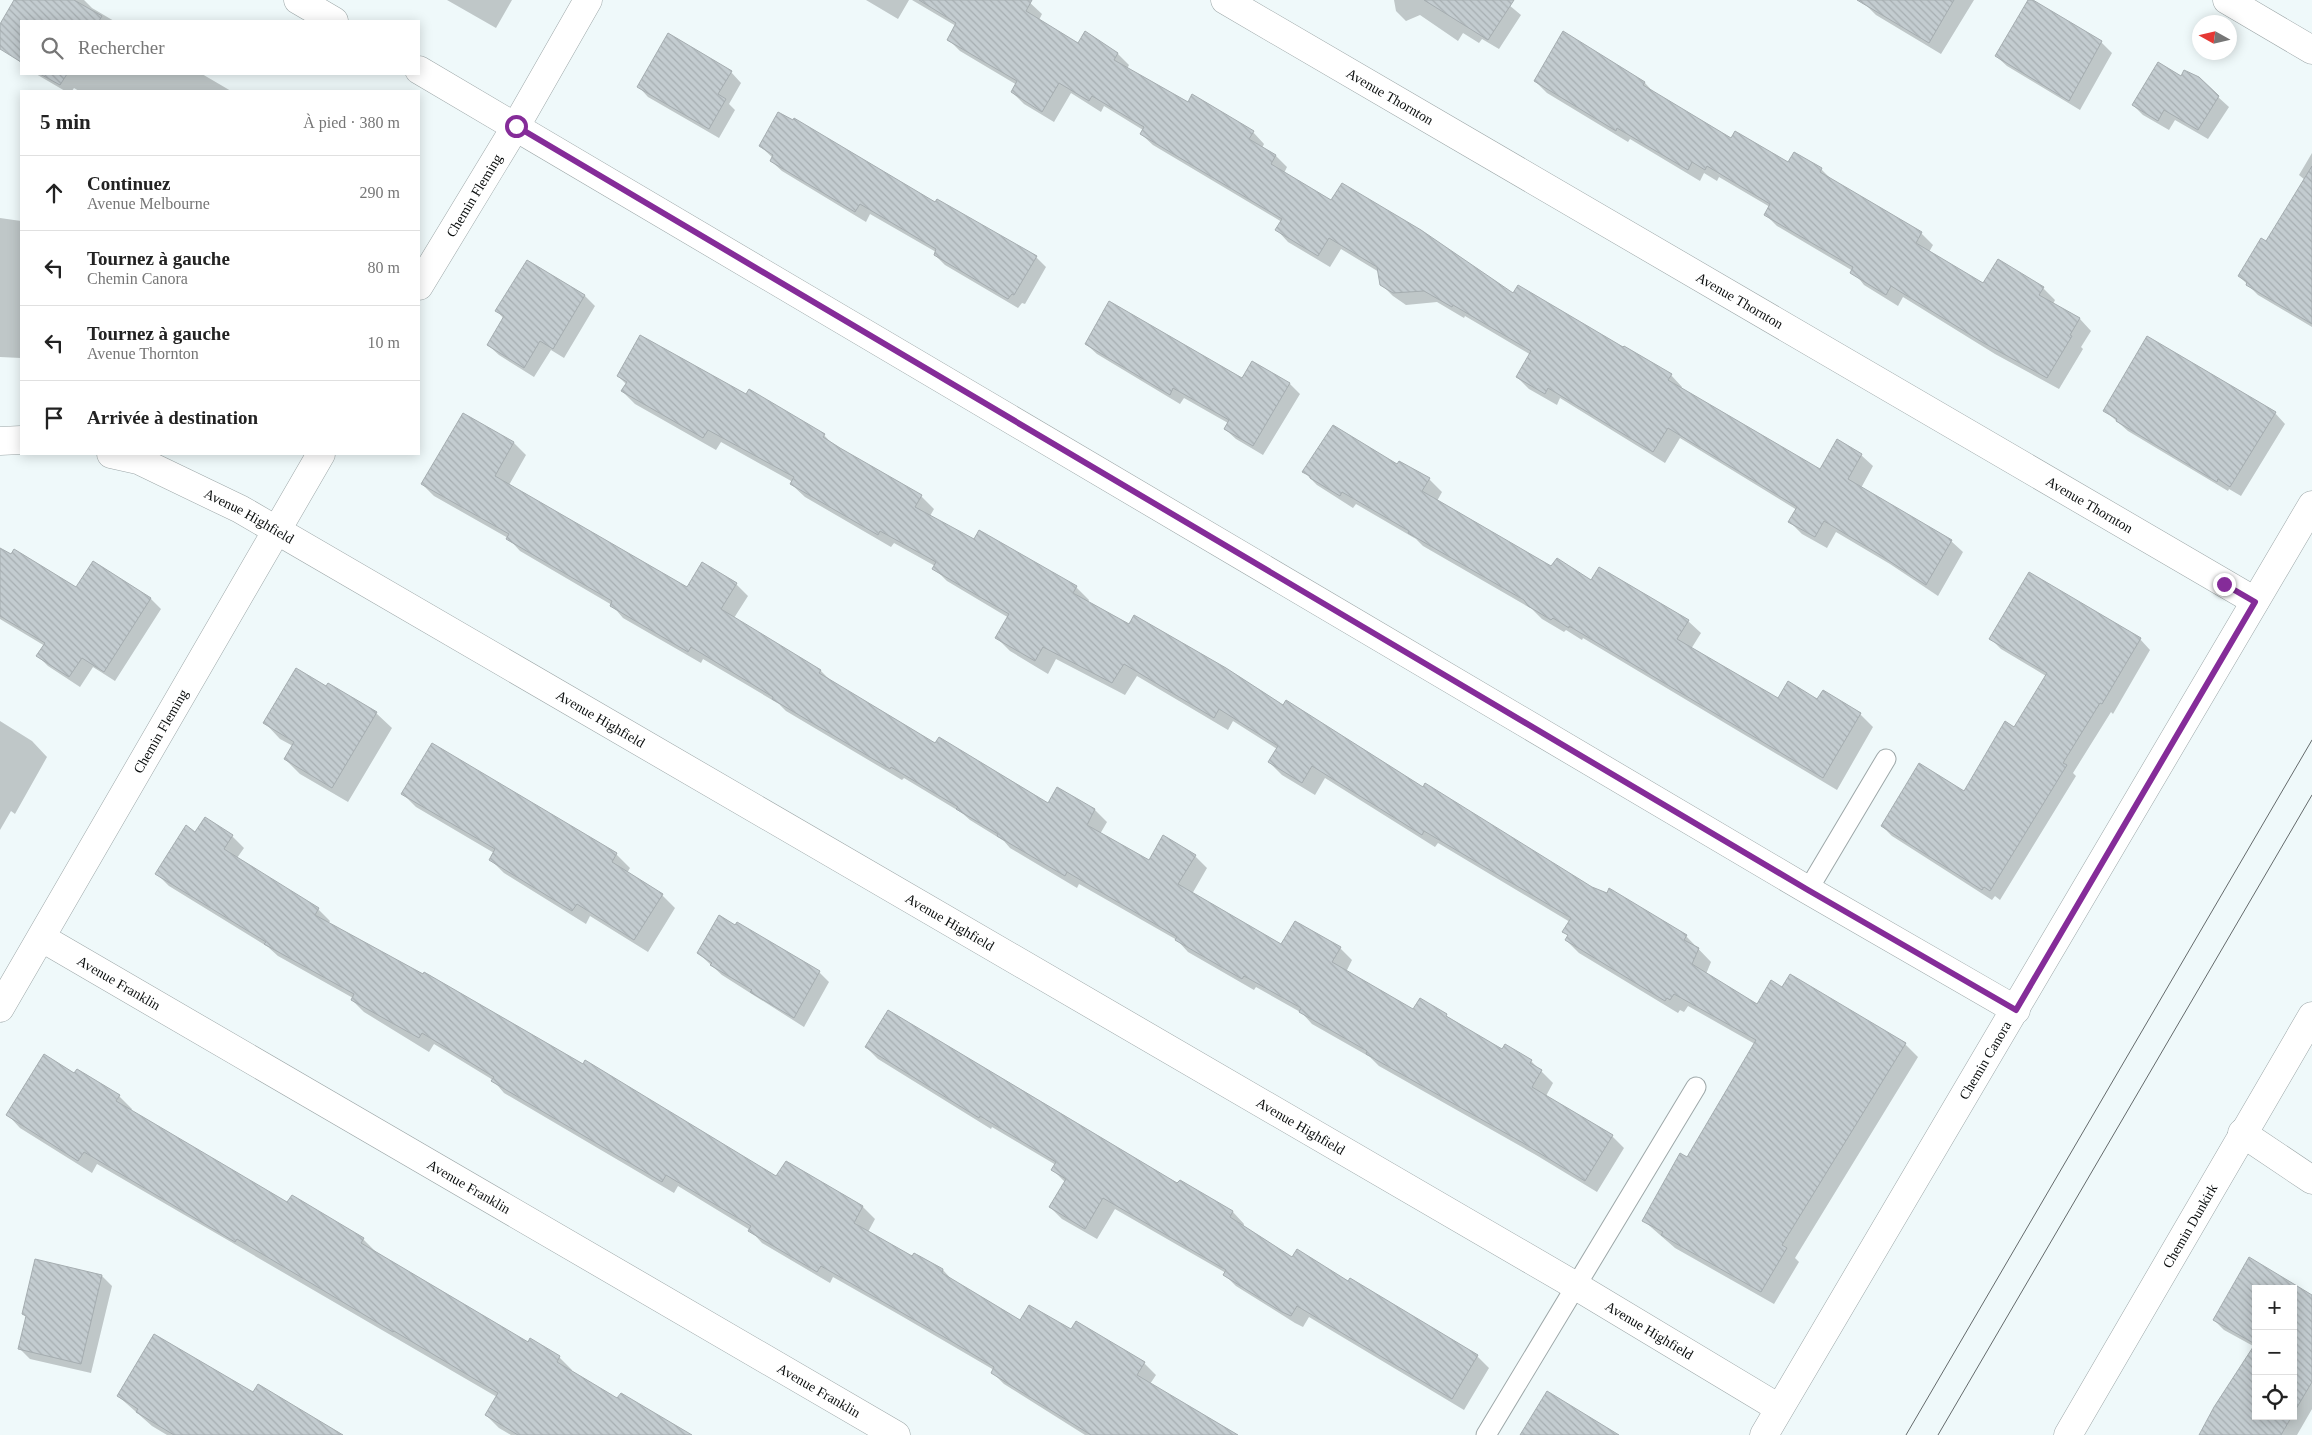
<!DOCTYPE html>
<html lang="fr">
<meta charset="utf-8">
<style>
:root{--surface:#fff;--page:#f6f6f6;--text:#222;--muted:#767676;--line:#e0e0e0}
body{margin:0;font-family:Georgia,serif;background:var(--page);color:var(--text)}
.controls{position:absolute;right:15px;bottom:15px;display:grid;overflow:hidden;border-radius:0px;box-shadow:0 2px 12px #0003}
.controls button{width:45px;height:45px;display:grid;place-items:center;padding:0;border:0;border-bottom:1px solid var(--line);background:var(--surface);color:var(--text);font:25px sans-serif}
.compass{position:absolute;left:2192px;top:15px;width:45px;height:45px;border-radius:50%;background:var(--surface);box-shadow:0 2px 12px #0003;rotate:278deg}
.stop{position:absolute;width:15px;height:15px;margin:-11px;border:4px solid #852c99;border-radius:50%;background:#fff}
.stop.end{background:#852c99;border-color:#fff;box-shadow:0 1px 5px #0008}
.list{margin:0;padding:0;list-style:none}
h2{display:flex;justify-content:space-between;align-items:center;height:65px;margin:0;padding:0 20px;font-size:21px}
h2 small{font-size:16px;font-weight:400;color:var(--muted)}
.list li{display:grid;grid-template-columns:32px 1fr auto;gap:15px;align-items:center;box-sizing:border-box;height:75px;padding:0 20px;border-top:1px solid var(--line)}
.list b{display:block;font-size:19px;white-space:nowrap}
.list p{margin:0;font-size:16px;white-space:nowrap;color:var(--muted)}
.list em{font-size:16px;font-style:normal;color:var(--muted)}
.icon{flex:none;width:28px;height:28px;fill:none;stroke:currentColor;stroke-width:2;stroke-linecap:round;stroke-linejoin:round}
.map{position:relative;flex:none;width:2312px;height:1435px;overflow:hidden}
.search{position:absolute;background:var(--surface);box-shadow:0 2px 12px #0003;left:20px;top:20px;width:400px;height:55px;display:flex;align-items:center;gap:12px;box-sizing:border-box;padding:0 18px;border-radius:0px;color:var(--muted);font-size:19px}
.panel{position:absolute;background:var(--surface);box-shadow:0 2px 12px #0003;left:20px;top:90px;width:400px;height:365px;border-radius:0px}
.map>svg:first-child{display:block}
</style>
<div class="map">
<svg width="2312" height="1435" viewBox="0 0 2312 1435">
<defs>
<pattern id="building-back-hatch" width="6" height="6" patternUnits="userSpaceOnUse" patternTransform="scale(1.25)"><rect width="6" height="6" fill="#c3ccd0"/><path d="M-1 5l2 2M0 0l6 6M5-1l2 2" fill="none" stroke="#a6aeb1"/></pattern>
</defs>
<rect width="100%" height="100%" fill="#eff9fa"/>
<!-- shadow -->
<path fill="#0003" fill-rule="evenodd" d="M16 0H84L92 8 114 21H21V63L0 45V27Z
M447 0H512L496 28Z
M866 0H909L898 19Z
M912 0H1027L1042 14 1039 20 1079 44 1118 54 1129 65 1127 69 1188 104 1253 132 1264 144 1262 148 1276 156 1287 167 1284 173 1332 202 1671 375 1682 387 1681 390 1820 471 1861 455 1873 466 1861 488 1951 541 1963 552 1938 596 1890 564 1836 532 1827 548 1802 534 1790 522 1797 510 1680 438 1665 463 1560 398 1557 405 1529 389 1517 377 1531 355 1465 316 1464 318 1437 302 1406 305 1393 296 1381 284 1379 272 1341 249 1330 267 1288 242 1277 230 1282 222 1153 145 1141 134 1143 130 1104 106 1101 112 1071 93 1054 122 1024 104 1012 92 1017 85 960 51 948 39 956 26Z
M1394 0H1503L1521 15 1499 49 1482 39 1479 43 1463 33 1458 41 1420 15 1406 21 1396 11Z
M1865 0H1974L1941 54 1876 15 1864 3Z
M2029 0 2101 42 2112 53 2080 110 2007 66 1996 56Z
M1564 33 1645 83 1656 95 1731 139 1788 164 1821 169 1833 181 1921 233 1933 245 1929 252 1983 285 2043 288 2055 300 2053 304 2080 319 2091 331 2081 347 2083 349 2059 389 1995 354 1903 297 1898 306 1864 285 1853 271 1777 226 1765 214 1770 207 1719 177 1717 181 1704 173 1700 181 1630 139 1628 142 1547 93 1535 81Z
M731 72 741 83 729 104 735 110 719 138 648 97 638 86Z
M36 74H202L231 91H79L74 88 72 91H65Z
M2181 77 2218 97 2229 107 2208 139 2175 120 2169 130 2143 115 2133 105Z
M760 146 936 204 1036 257 1046 267 1025 304 1022 303 1018 308 945 265 935 255 936 252 870 214 866 222 782 171 771 161 773 158Z
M2312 153V327L2258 295 2239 276 2266 243 2305 180 2299 175Z
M0 218 21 221V358L0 357Z
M528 262 585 296 595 306 564 358 551 350 534 377 499 355 488 345 504 319 497 311Z
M2148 338 2275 413 2285 424 2241 496 2229 489 2228 491 2128 431 2104 410Z
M1086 344 1242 379 1253 362 1290 384 1300 394 1263 455 1236 439 1225 429 1228 423 1184 398 1180 404 1097 354Z
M618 376 747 396 750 391 824 435 835 447 921 496 934 509 930 516 975 541 980 531 1076 587 1089 600 1088 603 1284 707 1592 888 1686 936 1711 962 1706 974 1758 1005 1783 989 1905 1044 1918 1057 1795 1258 1799 1262 1774 1304 1675 1248 1644 1221 1687 1158 1755 1044 1688 1006 1684 1012 1680 1010 1678 1013 1579 953 1566 940 1569 937 1564 932 1570 922 1438 843 1435 847 1325 778 1315 795 1282 775 1269 762 1277 749 1233 721 1228 730 1137 676 1125 695 1056 659 1048 674 1010 651 997 638 1009 618 947 581 934 568 935 566 894 543 891 547 805 497 791 484 793 482 721 442 716 450 635 404 622 391 626 384Z
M464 414 514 443 526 455 509 485 687 588 736 584 748 596 734 618 820 670 832 682 936 745 1048 804 1058 788 1095 810 1107 822 1100 834 1150 862 1195 856 1207 868 1192 894 1282 946 1340 948 1352 960 1346 972 1413 1011 1420 999 1502 1051 1531 1061 1553 1083 1546 1096 1612 1136 1624 1148 1597 1192 1536 1155 1379 1066 1370 1057 1312 1024 1302 1013 1256 987 1254 990 1188 952 1177 940 1079 884 1077 888 1010 848 1004 841 970 820 962 813 904 778 902 780 786 711 779 704 703 659 701 663 623 618 612 605 520 551 508 538 434 496 422 484Z
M1398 465 1429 479 1442 492 1437 501 1551 567 1592 581 1688 621 1701 633 1691 649 1778 699 1817 701 1860 714 1873 727 1837 790 1583 638 1582 640 1566 630 1564 632 1542 619 1532 609 1423 546 1416 539 1356 504 1353 508 1317 485 1304 472Z
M0 549 77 588 94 563 151 599 161 609 115 681 93 667 80 687 48 666 38 656 45 646 0 619Z
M1991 639H2140L2150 650 2113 714 2111 712 2073 773 2076 776 2000 900 1995 896 1992 900 1892 836 1882 826 1964 793 2015 729 2046 676 2001 649Z
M326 687 376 713 392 728 348 802 300 774 285 759 293 746 280 739 265 723Z
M0 721 32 741 47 757 15 814 11 811 0 830Z
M432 745 616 854 630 868 627 873 662 895 675 908 648 952 590 916 586 924 504 873 490 859 494 853 416 807 403 794Z
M196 834 232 836 244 848 237 858 318 909 330 921 328 924 777 1178 837 1192 863 1207 875 1219 868 1232 913 1258 943 1270 954 1282 1021 1321 1071 1331 1144 1363 1156 1375 1150 1384 1238 1435H1085L1004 1384 993 1373 994 1370 898 1314 833 1277 830 1283 762 1243 750 1230 678 1186 674 1193 504 1093 493 1080 434 1044 429 1052 364 1012 352 1000 353 998 278 956 268 947 169 886 157 874Z
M698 953 819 972 829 982 804 1027 722 975Z
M866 1047 1178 1185 1180 1181 1233 1212 1244 1224 1243 1227 1293 1259 1348 1283 1350 1279 1477 1356 1489 1368 1464 1410 1309 1317 1303 1327 1295 1323 1236 1286 1225 1275 1226 1273 1115 1209 1097 1239 1062 1219 1050 1207 1065 1182 1053 1170 1056 1165 992 1127 991 1129 878 1059Z
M74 1075 119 1096 132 1109 131 1111 288 1204 363 1239 376 1252 529 1344 559 1357 572 1370 571 1372 618 1400 690 1435H511L499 1428 486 1415 497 1397 97 1164 92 1173 20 1128 8 1115Z
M2249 1259 2312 1297V1409L2297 1435H2200L2255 1347 2224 1330 2214 1320ZM2256 1289H2293V1416H2256Z
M102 1276 112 1286 91 1373 30 1359 20 1349 27 1317 23 1314Z
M258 1386 343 1435H167L152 1426 118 1396 254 1394Z"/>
<!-- building -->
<path fill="url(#building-back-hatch)" stroke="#a5adb0" d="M14 0H74L102 16 99 21H21V62L0 49V24Z
M919 0H1032L1026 11 1078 43 1085 31 1118 53 1114 60 1188 102 1192 94 1254 131 1249 139 1276 155 1271 164 1331 200 1342 183 1421 230 1513 293 1518 285 1623 347 1624 346 1672 374 1668 380 1820 469 1837 439 1862 454 1848 479 1952 540 1926 585 1877 553 1824 521 1815 537 1788 522 1797 507 1668 428 1653 452 1548 388 1545 394 1516 377 1531 351 1453 305 1452 307 1424 291 1393 293 1380 285 1377 267 1329 238 1318 256 1275 230 1282 219 1140 134 1144 127 1092 96 1089 101 1059 83 1042 112 1011 92 1017 81 947 40 956 23Z
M1424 0H1514L1488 40Z
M1857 0H1954L1929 43Z
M2028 0H2033L2102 41 2069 101 1995 56Z
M1563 31 1645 82 1643 85 1731 138 1735 131 1788 162 1794 152 1822 168 1820 172 1922 232 1916 243 1983 283 1998 259 2044 287 2039 295 2080 318 2070 335 2072 336 2047 378 1982 342 1891 286 1886 295 1850 273 1853 267 1764 215 1770 204 1707 166 1705 170 1692 162 1688 170 1617 128 1616 131 1534 81Z
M668 33 732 71 718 94 726 99 709 129 637 87Z
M2158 62 2181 76 2184 70 2199 77 2219 96 2198 130 2164 110 2158 121 2132 105Z
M40 74H67L60 85Z
M778 112 793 120 794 118 935 202 937 199 1037 256 1014 295 1012 294 1008 299 934 255 936 249 860 204 855 212 770 161 773 155 759 146Z
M2312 166V324L2246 285 2247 282 2238 276 2261 238 2266 241Z
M527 260 585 295 553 349 540 341 524 368 487 345 504 316 495 311Z
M1109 301 1242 378 1252 361 1290 383 1253 446 1224 429 1229 420 1173 388 1170 395 1085 344Z
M640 335 746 394 749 389 825 434 823 437 840 448 922 495 915 507 974 539 979 530 1077 586 1073 593 1129 624 1134 615 1226 668 1283 705 1286 700 1423 787 1425 783 1592 887 1607 893 1609 888 1687 935 1684 940 1699 948 1692 964 1757 1004 1771 980 1782 987 1790 974 1906 1043 1782 1245 1787 1248 1761 1292 1661 1235 1663 1232 1642 1221 1680 1153 1687 1157 1756 1040 1674 994 1670 1000 1667 998 1665 1001 1565 940 1568 935 1562 932 1571 918 1424 831 1422 835 1312 766 1302 783 1268 762 1278 746 1219 709 1214 718 1124 664 1112 683 1043 647 1035 661 995 638 1009 614 932 569 936 562 880 531 878 535 790 484 794 477 708 430 703 438 621 391 627 382 617 376Z
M2147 336 2276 412 2230 487 2218 479 2217 482 2116 421 2117 419 2103 411Z
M463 413 514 442 495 476 687 587 702 562 737 583 721 609 821 670 819 673 935 743 939 737 1048 803 1057 787 1095 809 1087 825 1149 860 1163 835 1196 855 1178 884 1281 944 1295 921 1341 947 1332 962 1413 1009 1420 998 1447 1014 1446 1016 1502 1049 1505 1044 1532 1060 1530 1063 1542 1070 1532 1087 1613 1135 1585 1181 1523 1143 1366 1054 1367 1051 1299 1012 1301 1008 1244 976 1242 979 1175 940 1177 937 1067 872 1065 876 997 836 998 834 956 809 958 807 891 767 890 769 772 699 773 697 691 647 688 652 610 606 612 601 506 539 509 534 421 484Z
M1333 425 1397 464 1399 461 1430 478 1422 491 1551 566 1557 558 1591 580 1599 567 1689 620 1677 639 1778 698 1788 681 1817 699 1823 690 1861 713 1823 778 1569 626V628L1553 618 1551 620 1528 606 1524 600 1408 533 1409 531 1342 492 1340 496 1310 478V476L1302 472Z
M0 548 11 554 14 549 76 587 93 561 151 598 104 672 82 658 69 677 36 656 45 643 0 616Z
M2029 572 2141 638 2102 704 2100 703 2063 763 2067 765 1990 891 1984 887 1982 890 1881 826 1919 763 1964 791 2005 721 2014 727 2047 673 1989 639Z
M296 668 326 686 328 683 377 712 332 788 284 759 294 742 263 723Z
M432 743 617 853 612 862 663 894 634 940 577 904 572 911 489 860 495 849 401 794Z
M205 817 233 835 224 849 319 908 315 915 423 974 424 972 583 1064 585 1060 776 1176 786 1161 863 1206 854 1223 912 1256 914 1253 943 1269 942 1273 1020 1320 1029 1305 1071 1329 1076 1321 1145 1362 1137 1375 1238 1435H1091L991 1373 994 1367 951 1341 821 1266 817 1272 748 1231 751 1226 666 1175 662 1182 491 1081 494 1077 422 1033 419 1038 351 1000 354 994 264 944 266 942 155 874 186 825 195 832Z
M719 915 735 925 737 922 820 971 794 1018 750 992 752 990 710 965 712 963 697 953Z
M888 1010 1177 1183 1180 1180 1233 1211 1230 1217 1292 1257 1297 1249 1348 1281 1350 1278 1478 1355 1452 1399 1297 1306 1291 1316 1282 1312 1223 1275 1226 1270 1103 1198 1085 1229 1049 1207 1066 1179 1051 1170 1056 1162 980 1116 979 1118 865 1047Z
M44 1054 74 1073 77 1069 120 1095 116 1101 287 1202 292 1195 364 1238 361 1243 528 1342 530 1338 560 1356 557 1362 617 1398 621 1393 692 1435H518L485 1415 498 1393 394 1331 393 1332 237 1239 235 1242 84 1152 78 1161 6 1115Z
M2249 1257 2312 1295V1382L2293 1414V1289H2256V1416H2292L2281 1435H2199L2214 1407 2255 1344 2213 1320Z
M35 1259 102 1275 81 1364 18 1349 26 1316 22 1314Z
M154 1334 253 1392 258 1384 343 1435H174L136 1412 138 1409 117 1396Z
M1547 1391 1619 1435H1520Z"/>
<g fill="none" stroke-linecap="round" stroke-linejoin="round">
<!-- service casing -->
<g stroke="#9da7a8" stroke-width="21">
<path id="service" d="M1808 890 1886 759
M1486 1435 1696 1087"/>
</g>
<!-- minor casing -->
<g stroke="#9da7a8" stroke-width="29">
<g id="minor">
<path d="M298 0 334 21"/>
<path id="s1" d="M1225 0 2255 601"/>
<path d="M2227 0 2312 50"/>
<path d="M419 70 1808 890 2016 1010"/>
<path id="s2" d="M419 286 516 126 588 0"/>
<path d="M0 441 21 440"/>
<path id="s3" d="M111 454 138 460 240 509 1576 1286 1779 1408"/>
<path id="s4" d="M42 938 896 1435"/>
<path id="s5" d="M0 1008 321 454"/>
<path d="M2242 1133 2312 1180"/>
</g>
</g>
<!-- tertiary casing -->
<g stroke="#9da7a8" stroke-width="29">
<g id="tertiary">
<path id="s6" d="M1764 1435 2312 505"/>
<path id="s7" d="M2068 1435 2312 1016"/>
</g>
</g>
<!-- service -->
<use href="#service" stroke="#fff" stroke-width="19"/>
<!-- minor -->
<use href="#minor" stroke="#fff" stroke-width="28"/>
<!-- tertiary -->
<use href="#tertiary" stroke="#fff" stroke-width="28"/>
<!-- tram -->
<path stroke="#646a6b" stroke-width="1" d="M1906 1435 2312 740
M1938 1435 2312 795"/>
</g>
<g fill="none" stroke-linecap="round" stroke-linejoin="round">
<!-- route -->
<path stroke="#852c99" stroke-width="6" d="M516 126 1808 890 2016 1010 2255 602 2224 584"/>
</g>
<g text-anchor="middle" stroke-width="4.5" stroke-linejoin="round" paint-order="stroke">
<!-- street labels -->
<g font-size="14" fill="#0a0d0d" stroke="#fff">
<text dy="5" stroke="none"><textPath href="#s1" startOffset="191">Avenue Thornton</textPath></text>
<text dy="5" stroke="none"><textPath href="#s2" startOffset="106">Chemin Fleming</textPath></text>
<text dy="5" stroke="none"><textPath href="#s1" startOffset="596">Avenue Thornton</textPath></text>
<text dy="5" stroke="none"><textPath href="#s1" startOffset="1001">Avenue Thornton</textPath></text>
<text dy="5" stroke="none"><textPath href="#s3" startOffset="152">Avenue Highfield</textPath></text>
<text dy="5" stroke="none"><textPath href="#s3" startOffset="558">Avenue Highfield</textPath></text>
<text dy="5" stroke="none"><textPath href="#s5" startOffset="320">Chemin Fleming</textPath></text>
<text dy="5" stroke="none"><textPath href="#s3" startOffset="962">Avenue Highfield</textPath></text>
<text dy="5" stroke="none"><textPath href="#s4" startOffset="89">Avenue Franklin</textPath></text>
<text dy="5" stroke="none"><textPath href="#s6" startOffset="435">Chemin Canora</textPath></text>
<text dy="5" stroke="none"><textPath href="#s3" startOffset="1368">Avenue Highfield</textPath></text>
<text dy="5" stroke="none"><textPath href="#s4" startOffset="494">Avenue Franklin</textPath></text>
<text dy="5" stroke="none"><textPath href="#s7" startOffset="242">Chemin Dunkirk</textPath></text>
<text dy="5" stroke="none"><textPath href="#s3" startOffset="1772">Avenue Highfield</textPath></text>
<text dy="5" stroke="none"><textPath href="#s4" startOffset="899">Avenue Franklin</textPath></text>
</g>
</g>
</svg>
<div class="controls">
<button>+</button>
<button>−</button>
<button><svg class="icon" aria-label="locate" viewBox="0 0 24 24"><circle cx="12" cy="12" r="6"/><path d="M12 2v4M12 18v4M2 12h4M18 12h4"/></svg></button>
</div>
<svg class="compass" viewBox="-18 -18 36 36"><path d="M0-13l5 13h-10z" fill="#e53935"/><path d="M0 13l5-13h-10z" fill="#767676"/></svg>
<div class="stop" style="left:516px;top:126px"></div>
<div class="stop end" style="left:2224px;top:584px"></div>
<div class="search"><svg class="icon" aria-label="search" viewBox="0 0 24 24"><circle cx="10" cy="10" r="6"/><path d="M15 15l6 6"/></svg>Rechercher</div>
<section class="panel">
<h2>5 min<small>À pied · 380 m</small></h2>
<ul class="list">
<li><svg class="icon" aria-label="ahead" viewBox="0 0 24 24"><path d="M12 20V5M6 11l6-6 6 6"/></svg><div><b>Continuez</b><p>Avenue Melbourne</p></div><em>290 m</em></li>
<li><svg class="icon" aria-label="left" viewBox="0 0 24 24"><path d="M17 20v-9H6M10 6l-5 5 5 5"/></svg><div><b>Tournez à gauche</b><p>Chemin Canora</p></div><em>80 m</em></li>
<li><svg class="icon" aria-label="left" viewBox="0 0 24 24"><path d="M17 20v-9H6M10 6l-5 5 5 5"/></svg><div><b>Tournez à gauche</b><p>Avenue Thornton</p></div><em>10 m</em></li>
<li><svg class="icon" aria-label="arrive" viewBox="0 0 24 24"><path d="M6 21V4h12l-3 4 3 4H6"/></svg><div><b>Arrivée à destination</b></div></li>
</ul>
</section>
</div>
